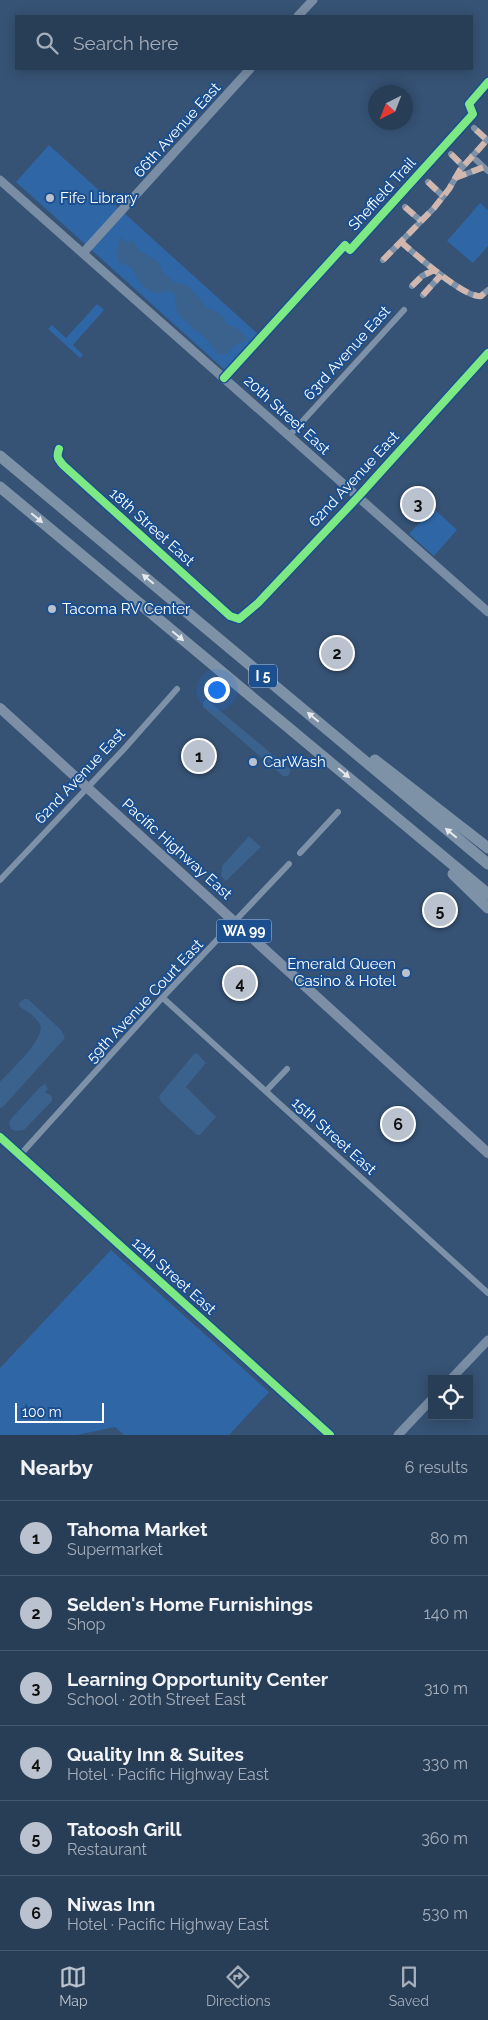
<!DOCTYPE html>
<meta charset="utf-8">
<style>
:root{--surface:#283e57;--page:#344961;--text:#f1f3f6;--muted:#a5aeba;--line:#44576d;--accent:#b9c2ce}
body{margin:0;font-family:Raleway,sans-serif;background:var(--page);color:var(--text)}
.controls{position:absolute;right:15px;bottom:15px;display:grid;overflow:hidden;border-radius:0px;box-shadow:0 2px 12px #0003}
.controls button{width:45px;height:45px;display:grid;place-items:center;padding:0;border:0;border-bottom:1px solid var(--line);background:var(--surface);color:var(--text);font:25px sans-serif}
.compass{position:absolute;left:368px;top:85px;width:45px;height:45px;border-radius:50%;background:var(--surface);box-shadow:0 2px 12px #0003;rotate:222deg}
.scale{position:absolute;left:15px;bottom:12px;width:89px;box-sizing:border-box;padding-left:5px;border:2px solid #fff;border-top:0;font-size:14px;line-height:18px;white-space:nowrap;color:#fff;-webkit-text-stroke:4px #1b4f8f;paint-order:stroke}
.you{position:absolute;left:216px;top:689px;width:18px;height:18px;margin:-12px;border:4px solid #fff;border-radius:50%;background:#1a73e8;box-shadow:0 0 0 8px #1a73e833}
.badge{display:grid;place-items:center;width:32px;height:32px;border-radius:50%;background:var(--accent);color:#111;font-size:16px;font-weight:700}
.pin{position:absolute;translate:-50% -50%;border:2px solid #fff;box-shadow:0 1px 5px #0006}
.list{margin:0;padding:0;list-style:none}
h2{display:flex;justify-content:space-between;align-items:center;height:65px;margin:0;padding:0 20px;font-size:21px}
h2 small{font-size:16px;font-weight:400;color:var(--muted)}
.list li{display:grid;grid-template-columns:32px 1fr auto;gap:15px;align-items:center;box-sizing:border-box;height:75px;padding:0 20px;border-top:1px solid var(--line)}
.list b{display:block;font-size:19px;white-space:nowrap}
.list p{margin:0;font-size:16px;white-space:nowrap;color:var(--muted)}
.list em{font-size:16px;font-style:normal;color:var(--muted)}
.icon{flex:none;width:28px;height:28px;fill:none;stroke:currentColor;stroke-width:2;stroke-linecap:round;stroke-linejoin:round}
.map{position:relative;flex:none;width:488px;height:1435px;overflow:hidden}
.search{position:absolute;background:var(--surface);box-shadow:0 2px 12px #0003;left:15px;right:15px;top:15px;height:55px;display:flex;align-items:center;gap:12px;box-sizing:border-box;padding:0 18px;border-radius:0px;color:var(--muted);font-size:19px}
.sheet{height:515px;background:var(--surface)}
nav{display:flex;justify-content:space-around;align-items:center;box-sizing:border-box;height:70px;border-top:1px solid var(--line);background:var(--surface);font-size:14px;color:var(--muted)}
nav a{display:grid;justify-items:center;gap:2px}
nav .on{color:var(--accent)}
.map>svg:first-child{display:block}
</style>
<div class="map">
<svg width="488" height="1435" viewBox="0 0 488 1435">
<rect width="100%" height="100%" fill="#365274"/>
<!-- green -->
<path fill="#2f66a5" d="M49 145 259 335 226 371 16 182Z
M480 203 488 210V246L473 263 447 241Z
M97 304 104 310 73 345 83 355 80 358 48 329 52 325 66 338Z
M433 508 457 530 434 556 409 534Z
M111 1250 269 1392 229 1435H124L115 1427 77 1435H0V1368Z"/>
<!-- water -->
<path fill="#3b618d" d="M121 237 126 242 132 240 139 250 158 262 165 274 174 282 189 286 206 307 219 313 228 325 235 327 246 336V340L232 347 227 354H218C207 335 192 329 177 313L175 295 171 291 157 293 148 290 141 284 131 267 119 262 116 253Z
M206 699 291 770 288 776H283L203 707V702Z
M249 836 261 847 226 881 221 876 222 866Z
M24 999H28L61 1030 65 1038 3 1107 0 1108V1082C9 1072 46 1038 40 1025 36 1016 26 1011 19 1006V1003Z
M197 1053 206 1063 186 1087 216 1117 200 1135H197L161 1102 159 1096 194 1054Z
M45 1084 48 1089 45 1092 52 1096V1101L24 1130 15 1131 11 1129 9 1122 11 1119 39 1088Z"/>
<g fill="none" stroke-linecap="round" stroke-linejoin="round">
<!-- street -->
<path stroke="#7d92a8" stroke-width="6" d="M451 154 463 166
M472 156 488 171
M455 178 484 167
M428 182 443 196
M405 207 421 221
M401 242C414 253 465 299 481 296L488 290
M383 260 434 208 449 189 460 170 487 140 474 128
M412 286 422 276 434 270
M423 295 441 275
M289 436 404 310
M59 449C56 457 58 459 63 465L230 616 239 619 258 603 358 497 488 353
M300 853 338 812
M0 880 124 749 177 689
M163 998 488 1293
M266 1091 287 1069
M20 1155 162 998 289 864"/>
<!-- secondary -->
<path stroke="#798da4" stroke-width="9" d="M298 16 313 0
M0 180 488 612
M83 253 250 69
M0 1137 330 1435
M451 1379 488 1340
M398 1435 432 1399"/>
<!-- primary -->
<path stroke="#7d8ea7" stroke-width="10" d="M0 708 488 1153"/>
<!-- highway -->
<path stroke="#7e92a7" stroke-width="11" d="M0 456 488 864
M0 487 488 894
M375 760 488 848
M453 874 488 908"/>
<!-- quiet -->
<path stroke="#d1b7ad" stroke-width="6" stroke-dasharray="12 6" stroke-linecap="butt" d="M451 154 463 166
M455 178 484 167
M428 182 443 196
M405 207 421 221
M401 242C414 253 465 299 481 296L488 290
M383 260 434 208 449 189 460 170 487 140 474 128
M412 286 422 276 434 270
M423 295 441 275"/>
<!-- cycleway casing -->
<g stroke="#1b4f8f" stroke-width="11">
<path id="cycleway" d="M224 378 345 245 350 250 473 114 469 104 488 82
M59 449C56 457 58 459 63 465L230 616 239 619 258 603 358 497 488 353
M0 1137 330 1435"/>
</g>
<!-- cycleway -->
<use href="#cycleway" stroke="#7ce984" stroke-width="8"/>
</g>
<!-- one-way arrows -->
<defs><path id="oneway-solid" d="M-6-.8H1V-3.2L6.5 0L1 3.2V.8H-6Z" transform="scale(1.25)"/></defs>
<g fill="#e5e9ed">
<use href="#oneway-solid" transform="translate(37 518) rotate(40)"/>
<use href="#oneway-solid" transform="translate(148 579) rotate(-140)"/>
<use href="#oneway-solid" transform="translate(178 636) rotate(40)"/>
<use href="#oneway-solid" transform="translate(313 717) rotate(-140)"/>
<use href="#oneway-solid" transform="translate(344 773) rotate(40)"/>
<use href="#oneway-solid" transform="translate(451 833) rotate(-140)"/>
</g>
<!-- markers -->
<g fill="#b9c2ce" stroke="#1b4f8f" stroke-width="2">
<circle cx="50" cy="198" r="5"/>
<circle cx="52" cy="609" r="5"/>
<circle cx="253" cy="762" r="5"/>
<circle cx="406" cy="973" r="5"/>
</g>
<g text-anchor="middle" stroke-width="4" stroke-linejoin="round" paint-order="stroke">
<!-- shield labels -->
<g fill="#1b4f8f" stroke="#bbcadd" stroke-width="1">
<rect x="249" y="664.5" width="28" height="23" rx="4"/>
<rect x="216.5" y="919.5" width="55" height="23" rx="4"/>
</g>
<g font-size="14" font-weight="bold" fill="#fff">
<text x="263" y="681">I 5</text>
<text x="244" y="936">WA 99</text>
</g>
<!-- street labels -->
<g font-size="15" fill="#fff" stroke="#1b4f8f">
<text transform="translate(177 130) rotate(-48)" y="5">66th Avenue East</text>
<text transform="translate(382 194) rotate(-48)" y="5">Sheffield Trail</text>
<text transform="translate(347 353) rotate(-48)" y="5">63rd Avenue East</text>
<text transform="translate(287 415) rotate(42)" y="5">20th Street East</text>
<text transform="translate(354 479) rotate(-47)" y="5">62nd Avenue East</text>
<text transform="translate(152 527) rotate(42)" y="5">18th Street East</text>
<text transform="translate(80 776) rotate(-47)" y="5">62nd Avenue East</text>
<text transform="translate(177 849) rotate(42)" y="5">Pacific Highway East</text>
<text transform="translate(145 1001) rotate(-47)" y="5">59th Avenue Court East</text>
<text transform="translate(334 1136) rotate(42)" y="5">15th Street East</text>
<text transform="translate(174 1276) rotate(42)" y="5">12th Street East</text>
</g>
<!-- poi labels -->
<g font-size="15" fill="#fff" stroke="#1b4f8f" text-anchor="start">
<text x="60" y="203">Fife Library</text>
<text x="62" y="614">Tacoma RV Center</text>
<text x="263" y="767">CarWash</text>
<text x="396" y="969" text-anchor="end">Emerald Queen<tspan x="396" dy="17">Casino &amp; Hotel</tspan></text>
</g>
</g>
</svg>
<div class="controls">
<button><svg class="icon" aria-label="locate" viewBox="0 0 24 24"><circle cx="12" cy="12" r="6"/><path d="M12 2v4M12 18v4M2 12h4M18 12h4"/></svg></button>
</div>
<svg class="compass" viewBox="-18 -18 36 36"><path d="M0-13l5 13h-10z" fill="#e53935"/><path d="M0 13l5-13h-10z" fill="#a5aeba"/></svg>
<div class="scale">100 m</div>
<div class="you"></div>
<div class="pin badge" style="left:199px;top:756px">1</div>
<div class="pin badge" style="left:337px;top:653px">2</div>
<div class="pin badge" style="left:418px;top:504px">3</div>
<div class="pin badge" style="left:240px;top:983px">4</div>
<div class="pin badge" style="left:440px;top:910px">5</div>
<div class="pin badge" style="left:398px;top:1124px">6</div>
<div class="search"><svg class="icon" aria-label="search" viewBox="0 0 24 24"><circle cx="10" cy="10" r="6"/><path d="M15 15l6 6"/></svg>Search here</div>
</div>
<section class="sheet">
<h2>Nearby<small>6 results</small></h2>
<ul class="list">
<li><span class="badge">1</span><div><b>Tahoma Market</b><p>Supermarket</p></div><em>80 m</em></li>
<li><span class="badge">2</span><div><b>Selden's Home Furnishings</b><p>Shop</p></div><em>140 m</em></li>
<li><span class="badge">3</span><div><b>Learning Opportunity Center</b><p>School · 20th Street East</p></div><em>310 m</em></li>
<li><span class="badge">4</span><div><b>Quality Inn &amp; Suites</b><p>Hotel · Pacific Highway East</p></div><em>330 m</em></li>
<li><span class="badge">5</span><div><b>Tatoosh Grill</b><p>Restaurant</p></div><em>360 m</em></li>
<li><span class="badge">6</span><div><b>Niwas Inn</b><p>Hotel · Pacific Highway East</p></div><em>530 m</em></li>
</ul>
</section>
<nav>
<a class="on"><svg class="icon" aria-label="map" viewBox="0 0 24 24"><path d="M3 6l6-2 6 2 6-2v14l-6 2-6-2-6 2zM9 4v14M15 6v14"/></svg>Map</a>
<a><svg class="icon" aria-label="directions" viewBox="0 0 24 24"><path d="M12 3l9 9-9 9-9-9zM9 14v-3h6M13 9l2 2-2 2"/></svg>Directions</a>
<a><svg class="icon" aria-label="saved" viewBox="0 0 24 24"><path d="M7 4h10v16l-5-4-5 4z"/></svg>Saved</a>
</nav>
